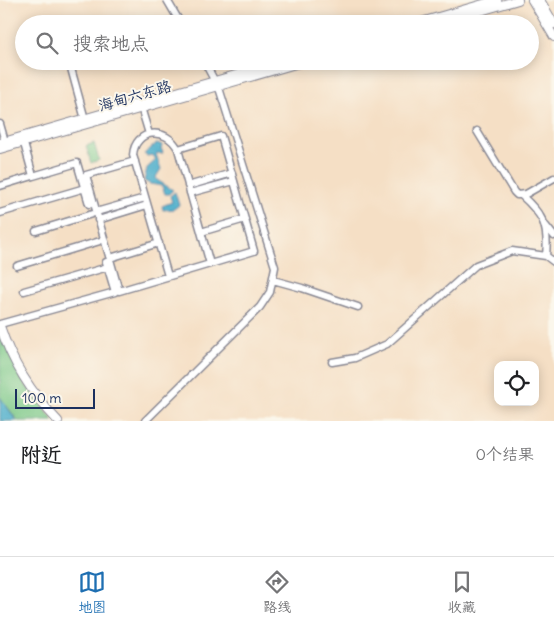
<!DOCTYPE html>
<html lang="zh">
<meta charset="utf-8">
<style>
:root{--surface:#fff;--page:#f2f2f2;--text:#202124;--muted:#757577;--line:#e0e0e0;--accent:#1f6fb2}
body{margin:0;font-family:Delius,"LXGW WenKai TC",sans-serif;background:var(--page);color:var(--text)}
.controls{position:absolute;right:15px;bottom:15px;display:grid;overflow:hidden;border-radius:10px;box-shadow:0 2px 12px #0003}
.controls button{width:45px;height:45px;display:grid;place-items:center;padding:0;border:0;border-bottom:1px solid var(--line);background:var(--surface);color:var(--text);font:25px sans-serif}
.scale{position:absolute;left:15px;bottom:12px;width:80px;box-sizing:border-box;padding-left:5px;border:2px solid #1b2f5e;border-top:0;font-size:14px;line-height:18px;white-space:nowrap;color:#1b2f5e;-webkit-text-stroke:4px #fbf7ec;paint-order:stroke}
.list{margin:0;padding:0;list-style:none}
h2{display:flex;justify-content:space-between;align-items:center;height:65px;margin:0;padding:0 20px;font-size:21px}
h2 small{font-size:16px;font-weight:400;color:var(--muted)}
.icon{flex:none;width:28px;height:28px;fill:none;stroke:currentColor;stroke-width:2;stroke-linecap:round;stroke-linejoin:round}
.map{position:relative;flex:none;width:554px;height:421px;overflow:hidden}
.search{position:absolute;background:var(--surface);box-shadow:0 2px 12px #0003;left:15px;right:15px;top:15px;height:55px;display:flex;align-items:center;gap:12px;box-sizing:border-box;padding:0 18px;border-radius:28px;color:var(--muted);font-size:19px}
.sheet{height:135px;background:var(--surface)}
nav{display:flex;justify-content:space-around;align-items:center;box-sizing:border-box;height:70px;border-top:1px solid var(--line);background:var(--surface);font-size:14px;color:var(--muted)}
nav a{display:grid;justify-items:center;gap:2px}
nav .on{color:var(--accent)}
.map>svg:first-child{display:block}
</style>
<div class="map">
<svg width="554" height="421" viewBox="0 0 554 421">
<rect width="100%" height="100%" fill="#fbf7ec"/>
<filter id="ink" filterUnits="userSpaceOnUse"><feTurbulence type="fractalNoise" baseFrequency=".02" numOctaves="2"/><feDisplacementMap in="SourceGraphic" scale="10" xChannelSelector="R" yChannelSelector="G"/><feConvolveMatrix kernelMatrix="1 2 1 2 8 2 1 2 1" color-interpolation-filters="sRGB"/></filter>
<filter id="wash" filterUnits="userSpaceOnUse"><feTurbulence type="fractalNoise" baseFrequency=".0096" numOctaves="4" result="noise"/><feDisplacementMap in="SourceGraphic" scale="20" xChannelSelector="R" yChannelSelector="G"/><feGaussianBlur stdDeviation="1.12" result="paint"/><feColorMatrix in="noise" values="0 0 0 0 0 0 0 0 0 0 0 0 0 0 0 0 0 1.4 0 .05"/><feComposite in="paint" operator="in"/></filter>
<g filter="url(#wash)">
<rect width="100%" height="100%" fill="#f5dfc5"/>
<!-- green -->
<path fill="#7ac887" stroke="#4a7c72" d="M94 143 99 160 91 163 86 146Z
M0 322 22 380 54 421H18L0 397Z"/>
<!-- water -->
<path fill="#4badca" stroke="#336e94" d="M157 143 162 145 161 150 163 151 162 154 158 153 156 154 161 169 156 177 157 180 173 190 169 194H165L162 186 150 184 144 181 147 168 156 160 153 155 147 156 144 154Z
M175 192 179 205 174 209 163 210 162 206 172 202 170 196Z
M0 397 17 421H0Z"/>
</g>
<g filter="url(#ink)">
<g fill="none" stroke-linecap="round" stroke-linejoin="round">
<!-- minor casing -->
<g stroke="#888792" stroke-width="9">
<path id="minor" d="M167 0 181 24
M69 61 86 123
M140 104 149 134
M0 124 6 145
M477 131 514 192 517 195 526 194 554 178
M135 161 86 175 119 291 254 251 221 136 178 149
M33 176 77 163 89 204
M0 186 33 176 23 140
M188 186 232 173
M190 193 234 181
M521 195C543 215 549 225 546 256
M96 212 145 198
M0 213 85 188
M98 220 147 205
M546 226 554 236
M36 231 92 214
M201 232 245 219
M110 258 159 243
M17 266 100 241
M168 276 133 155C135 129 166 126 178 149L210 264
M273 280 302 288 358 307
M24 291 108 267
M0 324 115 292 106 262
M332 362 355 358 387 344 476 265 512 251 546 256 554 262
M145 421 260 307 270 292 275 267 220 91 204 61"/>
</g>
<!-- major casing -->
<g stroke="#888792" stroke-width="10">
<path id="major" d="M532 0 554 37
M540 0 554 24
M414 24 497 0
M436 24 518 0
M0 143 284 61
M0 149 306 61
M0 326C12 363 31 393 58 421"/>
</g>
<!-- minor -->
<use href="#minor" stroke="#fff" stroke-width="6"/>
<!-- major -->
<use href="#major" stroke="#fff" stroke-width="8"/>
</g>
</g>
<g text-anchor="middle" stroke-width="4" stroke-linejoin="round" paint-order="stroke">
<!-- street labels -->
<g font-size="15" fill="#1b2f5e" stroke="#fbf7ec">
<text transform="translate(135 96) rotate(-16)" y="5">海甸六东路</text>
</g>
</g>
</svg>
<div class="controls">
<button><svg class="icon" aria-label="locate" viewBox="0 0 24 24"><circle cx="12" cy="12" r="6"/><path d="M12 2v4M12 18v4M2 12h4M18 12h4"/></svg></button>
</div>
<div class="scale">100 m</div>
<div class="search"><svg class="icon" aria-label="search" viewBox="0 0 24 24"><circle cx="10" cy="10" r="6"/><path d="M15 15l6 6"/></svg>搜索地点</div>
</div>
<section class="sheet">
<h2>附近<small>0个结果</small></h2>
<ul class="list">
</ul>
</section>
<nav>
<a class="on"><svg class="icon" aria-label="map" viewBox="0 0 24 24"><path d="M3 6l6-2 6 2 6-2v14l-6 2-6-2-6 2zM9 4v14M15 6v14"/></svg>地图</a>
<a><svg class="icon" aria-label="directions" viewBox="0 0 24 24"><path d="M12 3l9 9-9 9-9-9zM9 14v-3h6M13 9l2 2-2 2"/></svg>路线</a>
<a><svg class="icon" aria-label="saved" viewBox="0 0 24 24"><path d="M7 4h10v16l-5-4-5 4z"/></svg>收藏</a>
</nav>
